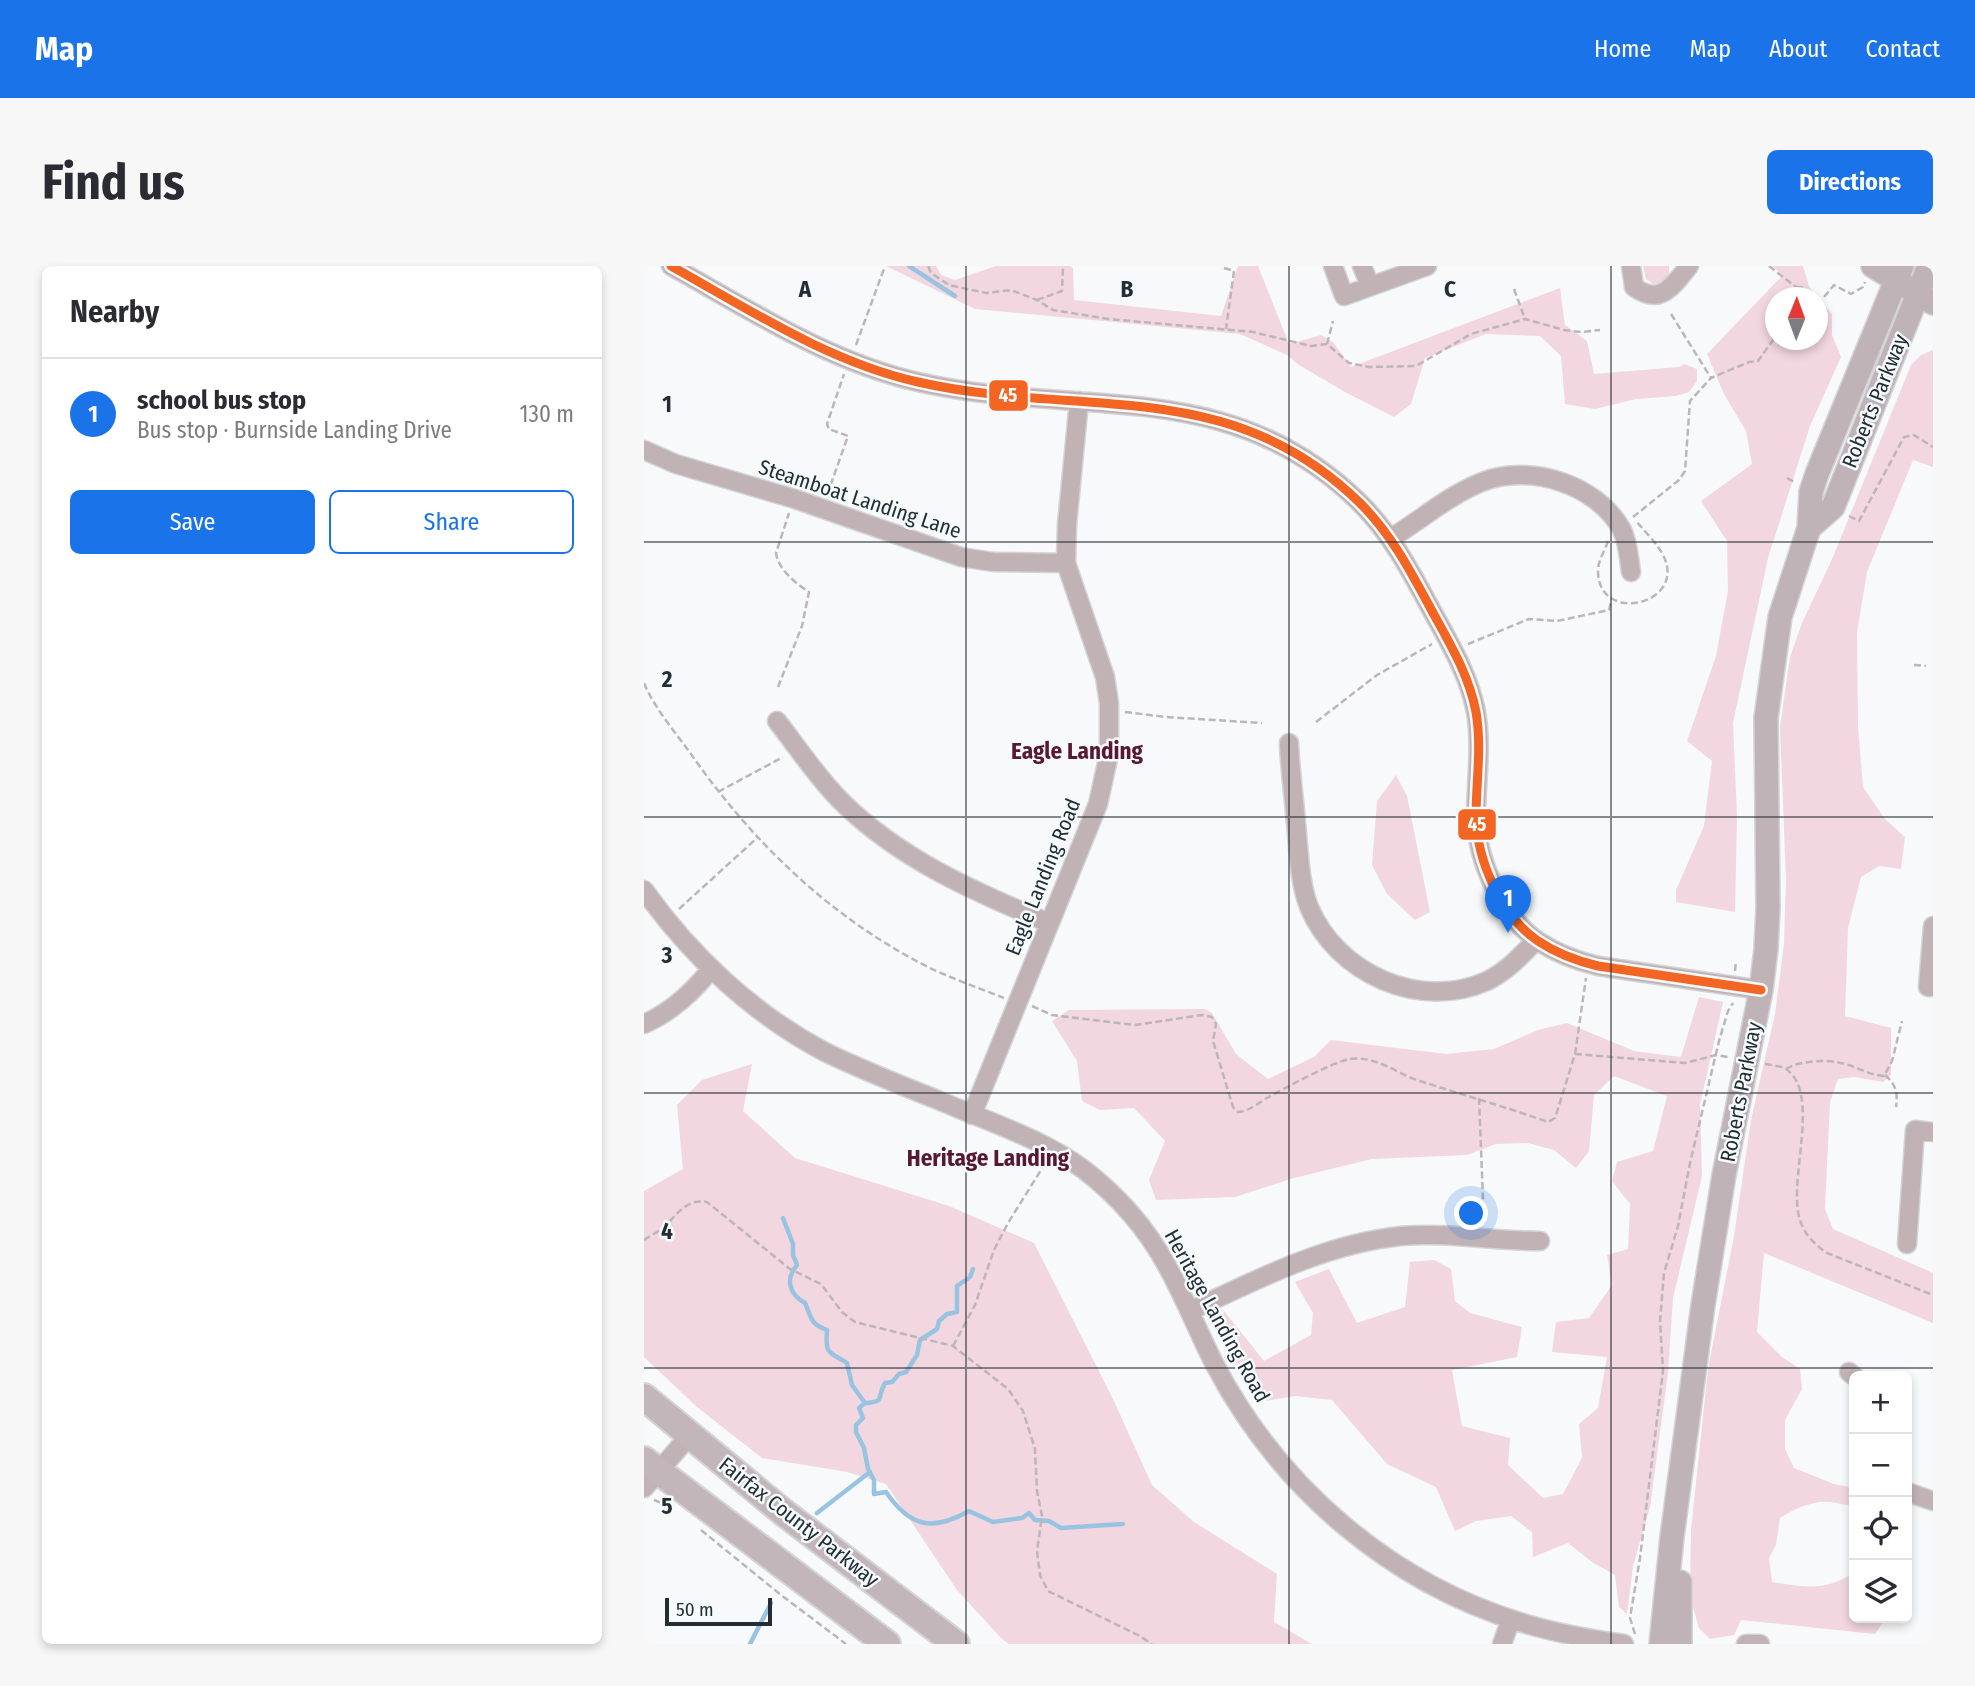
<!DOCTYPE html>
<meta charset="utf-8">
<style>
:root{--surface:#fff;--page:#f7f7f7;--text:#2b2b33;--muted:#7c7c81;--line:#e1e1e2;--accent:#1a73e8}
body{margin:0;font-family:"Fira Sans Condensed",sans-serif;background:var(--page);color:var(--text)}
.controls{position:absolute;right:21px;bottom:21px;display:grid;overflow:hidden;border-radius:10px;box-shadow:0 4px 10px #0003}
.controls button{width:63px;height:63px;display:grid;place-items:center;padding:0;border:0;border-bottom:2px solid var(--line);background:var(--surface);color:var(--text);font:35px sans-serif}
.compass{position:absolute;left:1121px;top:21px;width:63px;height:63px;border-radius:50%;background:var(--surface);box-shadow:0 4px 10px #0003;rotate:1deg}
.scale{position:absolute;left:21px;bottom:18px;width:107px;box-sizing:border-box;padding-left:7px;border:4px solid #242d33;border-top:0;font-size:19px;line-height:24px;white-space:nowrap;color:#242d33;-webkit-text-stroke:5px #f5fafd;paint-order:stroke}
.you{position:absolute;left:828px;top:948px;width:24px;height:24px;margin:-18px;border:5px solid #fff;border-radius:50%;background:#1a73e8;box-shadow:0 0 0 10px #1a73e833}
.badge{display:grid;place-items:center;width:46px;height:46px;border-radius:50%;background:var(--accent);color:#fff;font-size:23px;font-weight:700}
.pin{position:absolute;translate:-50% -58px;filter:drop-shadow(0 2px 4px #0008)}
.pin::after{content:'';position:absolute;top:37px;width:24px;height:21px;background:inherit;clip-path:polygon(0 0,100% 0,50% 100%)}
.list{margin:0;padding:0;list-style:none}
h2{display:flex;justify-content:space-between;align-items:center;height:91px;margin:0;padding:0 28px;font-size:30px}
h2 small{font-size:23px;font-weight:400;color:var(--muted)}
.list li{display:grid;grid-template-columns:46px 1fr auto;gap:21px;align-items:center;box-sizing:border-box;height:112px;padding:0 28px;border-top:2px solid var(--line)}
.list b{display:block;font-size:26px;white-space:nowrap}
.list p{margin:0;font-size:23px;white-space:nowrap;color:var(--muted)}
.list em{font-size:23px;font-style:normal;color:var(--muted)}
.actions{display:flex;gap:14px;padding:21px 28px}
.actions a{flex:1;padding:16px 0;border:2px solid var(--accent);border-radius:10px;text-align:center;font-size:24px;color:var(--accent)}
.actions .main{background:var(--accent);color:#fff}
.icon{flex:none;width:38px;height:38px;fill:none;stroke:currentColor;stroke-width:2;stroke-linecap:round;stroke-linejoin:round}
.map{position:relative;flex:none;width:1289px;height:1378px;overflow:hidden;border-radius:10px}
header{display:flex;align-items:center;gap:42px;box-sizing:border-box;height:98px;padding:0 35px;background:var(--accent);color:#fff}
header strong{font-size:33px}
nav{display:flex;gap:38px;margin-inline-start:auto;font-size:24px}
.intro{display:flex;align-items:center;justify-content:space-between;box-sizing:border-box;height:168px;padding:0 42px}
h1{margin:0;font-size:49px}
.button{padding:18px 32px;border-radius:10px;background:var(--accent);color:#fff;font-size:24px;font-weight:700}
main{display:flex;gap:42px;padding:0 42px}
aside{flex:1;background:var(--surface);border-radius:10px;box-shadow:0 4px 10px #0003}
.map>svg:first-child{display:block}
</style>
<header>
<strong>Map</strong>
<nav><a>Home</a><a>Map</a><a>About</a><a>Contact</a></nav>
</header>
<div class="intro"><h1>Find us</h1><a class="button">Directions</a></div>
<main>
<aside>
<h2>Nearby<small></small></h2>
<ul class="list">
<li><span class="badge">1</span><div><b>school bus stop</b><p>Bus stop · Burnside Landing Drive</p></div><em>130 m</em></li>
</ul>
<div class="actions"><a class="main">Save</a><a>Share</a></div>
</aside>
<div class="map">
<svg width="1289" height="1378" viewBox="0 0 1289 1378">
<rect width="100%" height="100%" fill="#f7f9fb"/>
<!-- green -->
<path fill="#f2d7e0" d="M242 0H292L297 9 311 14 352 0H426L429 2 430 34 577 50 594 0H614L645 78 677 69 689 76 707 101 916 22 921 59 943 75 950 108 1035 101 1040 98 1053 103V115L1045 126 1032 130 992 133 951 143 921 138 917 90 896 70 842 68 781 92 767 138 750 151 701 126 655 99 643 89 596 68 331 43Z
M999 0H1025V9L1018 17 1009 18 1002 13Z
M1128 0H1159L1165 20 1173 32H1132V74H1174V32L1188 48V69L1197 91 1166 160 1124 292 1089 457 1093 550 1091 646 1032 636V624L1060 560 1068 495 1043 475 1072 390 1084 325 1083 275 1057 235 1108 198 1102 165 1080 128 1063 88 1139 9Z
M1289 84V201L1269 194 1223 306 1213 366 1214 462 1219 521 1241 553 1261 571 1257 603 1235 600 1217 611 1204 662 1201 750 1247 762V809L1239 816 1210 811 1194 813 1186 836 1181 943 1189 963 1289 1007V1057L1120 987 1113 1066 1138 1091 1156 1103 1158 1123 1141 1154V1183L1150 1202 1190 1218 1210 1222V1239C1201 1240 1195 1237 1187 1236 1169 1234 1150 1243 1136 1252L1132 1279 1125 1292 1128 1316C1160 1321 1182 1326 1210 1306V1352H1242L1231 1368 1097 1354 1090 1369 1066 1373 1055 1362 1046 1331 1047 1264 1064 1103 1090 970 1107 854 1131 748 1140 678 1142 613 1136 461 1146 391 1158 357 1189 291 1267 99 1277 89Z
M752 509 763 530 786 646 771 654 743 628 728 599 733 535Z
M1055 731 1079 736 1056 839 1058 910 1029 1032 1024 1107 1006 1241 989 1300 983 1348 975 1341 971 1309 948 1296 924 1277 889 1291 888 1266 867 1250 832 1255 811 1265 792 1221 743 1198 688 1134 651 1130 621 1135 589 1095 575 1061 580 1045 620 1095 667 1069 669 1047 651 1016 685 1003 713 1057 761 1041 766 996 790 994 807 1003 811 1035 826 1047 878 1061 873 1091 808 1104 818 1160 866 1172 864 1199 899 1232 919 1228 938 1192 935 1158 954 1142 963 1091 908 1086 912 1056 945 1052 968 1019 963 989 984 983 986 938 968 915 973 896 1009 885 1023 830 970 810 950 829 945 885 932 902 910 884 884 877 852 878 823 889 728 893 650 912 591 931 512 934 505 914 521 875 490 842 456 844 438 835 433 795 408 755 425 744 561 743 568 747 592 788 624 813 670 791 687 774 802 788 850 783 894 764 923 757 990 785 1037 791Z
M108 798 99 845 151 892 305 940 390 977 469 1133 508 1219 550 1256 633 1308 630 1356 668 1378H365L357 1372 313 1324 242 1218 203 1206 118 1192 53 1141 0 1091V925L39 903 33 839 58 814Z"/>
<g fill="none" stroke-linecap="round" stroke-linejoin="round">
<!-- stream -->
<path stroke="#99c4e1" stroke-width="4.5" d="M265 0 311 30
M139 952 149 978V989L153 999C141 1013 145 1028 161 1037 168 1053 166 1058 183 1064 181 1090 185 1085 203 1097L208 1119 221 1137
M329 1003 326 1011 313 1020V1046L303 1048 295 1055 293 1063 276 1074 273 1089 262 1106 255 1108 248 1116 241 1117C232 1131 243 1136 221 1137L215 1142 219 1152 212 1159V1166L220 1182 224 1203 230 1214V1228L242 1226C266 1261 288 1266 325 1245L349 1256 378 1252 385 1247 391 1254 405 1255 417 1262 479 1258
M173 1247 226 1206
M106 1378 127 1337"/>
<!-- minor casing -->
<g stroke="#d2d4d6" stroke-width="21">
<path id="minor" d="M27 0C106 44 185 96 274 116 436 153 584 107 716 237 748 269 767 306 788 345 806 378 825 409 832 446 838 481 832 516 832 551 833 594 857 650 894 675 912 687 933 695 954 700L1117 724
M689 0 700 30 783 0
M718 0 726 20
M987 0 990 21C1016 40 1028 21 1045 0
M0 184 32 198 151 233 317 291 349 296 422 297
M747 272C777 254 805 229 838 216 885 197 953 218 978 264 984 276 985 293 987 306
M133 455C154 482 173 511 197 535 255 593 331 626 405 657
M645 477C646 504 650 531 652 557 655 585 655 615 665 641 693 708 776 745 843 715 863 705 877 690 892 674
M0 624C47 690 109 748 181 786 218 804 256 819 294 834 342 855 397 872 439 903 473 929 503 963 523 1000 541 1032 554 1066 571 1099 635 1221 746 1317 879 1357 911 1367 946 1373 980 1378
M1289 660 1284 721H1289
M0 758C27 746 49 726 67 703
M328 849 454 538 465 488V437L461 411 422 297 423 259 435 135
M1263 978 1271 864 1289 866
M546 1045C614 1013 681 978 757 970 803 966 849 975 896 975
M1205 1106 1210 1110
M0 1222 46 1169
M1263 1226 1289 1235
M858 1378 867 1353
M1102 1378H1116"/>
</g>
<!-- major casing -->
<g stroke="#d2d4d6" stroke-width="26">
<path id="major" d="M1229 0 1289 37
M1165 262 1189 241 1285 0
M1036 1316V1378
M1017 1378 1028 1271 1059 1039 1080 909 1117 724 1122 683 1124 642 1122 452 1136 351 1165 262 1167 226 1173 208 1258 0"/>
</g>
<!-- highway casing -->
<g stroke="#d2d4d6" stroke-width="30">
<path id="highway" d="M0 1131 139 1246 312 1378
M0 1194 243 1378"/>
</g>
<!-- path -->
<path stroke="#bcb5b9" stroke-width="2.5" stroke-dasharray="7 3.5" stroke-linecap="butt" d="M284 0 287 7 305 19 342 27 367 24 393 34 409 44 464 53 609 66 667 80 683 78 705 97 725 101 772 100 827 68 881 53 920 64 937 66 956 64
M1125 0 1152 21 1149 32
M580 2 590 5 582 63
M1152 21 1162 22
M870 23 881 53
M1180 31 1190 19 1207 28 1219 21 1221 16
M393 34 418 25 419 0
M1027 48 1067 112
M683 78 689 55
M212 79 241 0
M1143 212 1152 217
M183 229 204 170 185 163 183 158 200 108
M1205 250 1215 255 1260 171 1270 169 1289 181
M989 251 1035 214 1041 205 1046 135 1067 112 1105 96 1114 95 1132 70
M964 275C961 285 954 294 954 305 954 359 1042 339 1020 291 1014 278 1002 267 993 256
M824 378 885 353 913 355 965 344 968 332
M1270 399 1282 400
M0 417C11 443 31 466 47 488 109 577 188 653 286 702 309 713 335 722 360 732
M134 421 158 360 165 326C152 318 134 303 132 287L145 247
M481 446 522 451 618 457
M672 456 733 409 788 378
M74 526 139 491
M35 643 113 572
M1091 705 1092 695
M388 740 408 749 491 759 558 749 568 751 572 758 569 775 589 841 594 846C605 845 613 838 623 832 639 823 689 796 705 793 732 789 753 808 776 815 819 829 862 841 904 856L911 852 931 788 942 712
M931 788 1041 797 1072 789 1084 791
M1121 798C1127 799 1137 800 1142 803 1178 828 1143 915 1156 954 1160 968 1171 979 1183 987L1289 1029
M1142 803C1155 795 1181 793 1197 797 1212 800 1224 809 1240 810L1248 795 1258 755
M1241 809C1252 819 1254 826 1252 841
M835 832 840 958
M0 974C6 970 14 966 20 961 33 949 42 932 63 936L146 1003 177 1018 198 1046 211 1056 309 1080 364 1123 379 1145 391 1183 393 1225 398 1250 393 1285 396 1309 404 1325 494 1369 508 1378
M309 1080 331 1039 350 984 364 957 402 896
M10 1234 23 1239
M57 1264 137 1329 202 1378
M991 1368 986 1352 996 1292 1019 1105 1016 1055 1020 1007 1034 960 1046 897 1075 775 1084 745 1089 737"/>
<!-- minor -->
<use href="#minor" stroke="#c1b2b6" stroke-width="18"/>
<!-- major -->
<use href="#major" stroke="#c0b3b8" stroke-width="23"/>
<!-- highway -->
<use href="#highway" stroke="#c3b6bb" stroke-width="26"/>
<!-- bus-1 casing -->
<g stroke="#f5fafd" stroke-width="14">
<path id="bus-1" d="M27 0C106 44 185 96 274 116 436 153 584 107 716 237 748 269 767 306 788 345 806 378 825 409 832 446 838 481 832 516 832 551 833 594 857 650 894 675 912 687 933 695 954 700L1117 724"/>
</g>
<!-- bus-1 -->
<use href="#bus-1" stroke="#f26522" stroke-width="9"/>
</g>
<!-- grid -->
<path fill="none" stroke="#242d33" stroke-width="2" stroke-opacity="0.55" d="M322 0V1378M645 0V1378M967 0V1378M0 276H1289M0 551H1289M0 827H1289M0 1102H1289"/>
<g text-anchor="middle" stroke-width="5" stroke-linejoin="round" paint-order="stroke">
<!-- street labels -->
<g font-size="21" fill="#242d33" stroke="#f5fafd">
<text transform="translate(1231 135) rotate(-68)" y="7">Roberts Parkway</text>
<text transform="translate(216 233) rotate(18)" y="7">Steamboat Landing Lane</text>
<text transform="translate(399 611) rotate(-68)" y="7">Eagle Landing Road</text>
<text transform="translate(1097 826) rotate(-79)" y="7">Roberts Parkway</text>
<text transform="translate(573 1050) rotate(61)" y="7">Heritage Landing Road</text>
<text transform="translate(155 1256) rotate(38)" y="7">Fairfax County Parkway</text>
</g>
<!-- neighbourhood labels -->
<g font-size="23" font-weight="bold" fill="#591730" stroke="#f5fafd">
<text x="433" y="493">Eagle Landing</text>
<text x="344" y="900">Heritage Landing</text>
</g>
</g>
<g font-size="23" text-anchor="middle" font-weight="bold" fill="#242d33" stroke="#f5fafd" stroke-width="5" stroke-linejoin="round" paint-order="stroke">
<text x="161" y="31">A</text>
<text x="483" y="31">B</text>
<text x="806" y="31">C</text>
<text x="23" y="146">1</text>
<text x="23" y="421">2</text>
<text x="23" y="697">3</text>
<text x="23" y="973">4</text>
<text x="23" y="1248">5</text>
</g>
<g stroke="#f5fafd" stroke-width="2.5">
<rect x="344" y="113" width="41" height="33" rx="7" fill="#f26522"/>
<rect x="813" y="542" width="40" height="33" rx="7" fill="#f26522"/>
</g>
<g font-size="19" text-anchor="middle" font-weight="bold" fill="#fff">
<text x="364" y="136">45</text>
<text x="833" y="565">45</text>
</g>
</svg>
<div class="controls">
<button>+</button>
<button>−</button>
<button><svg class="icon" aria-label="locate" viewBox="0 0 24 24"><circle cx="12" cy="12" r="6"/><path d="M12 2v4M12 18v4M2 12h4M18 12h4"/></svg></button>
<button><svg class="icon" aria-label="layers" viewBox="0 0 24 24"><path d="M12 4l9 5-9 5-9-5zM3 14l9 5 9-5"/></svg></button>
</div>
<svg class="compass" viewBox="-18 -18 36 36"><path d="M0-13l5 13h-10z" fill="#e53935"/><path d="M0 13l5-13h-10z" fill="#7c7c81"/></svg>
<div class="scale">50 m</div>
<div class="you"></div>
<div class="pin badge" style="left:864px;top:667px">1</div>
</div>
</main>
